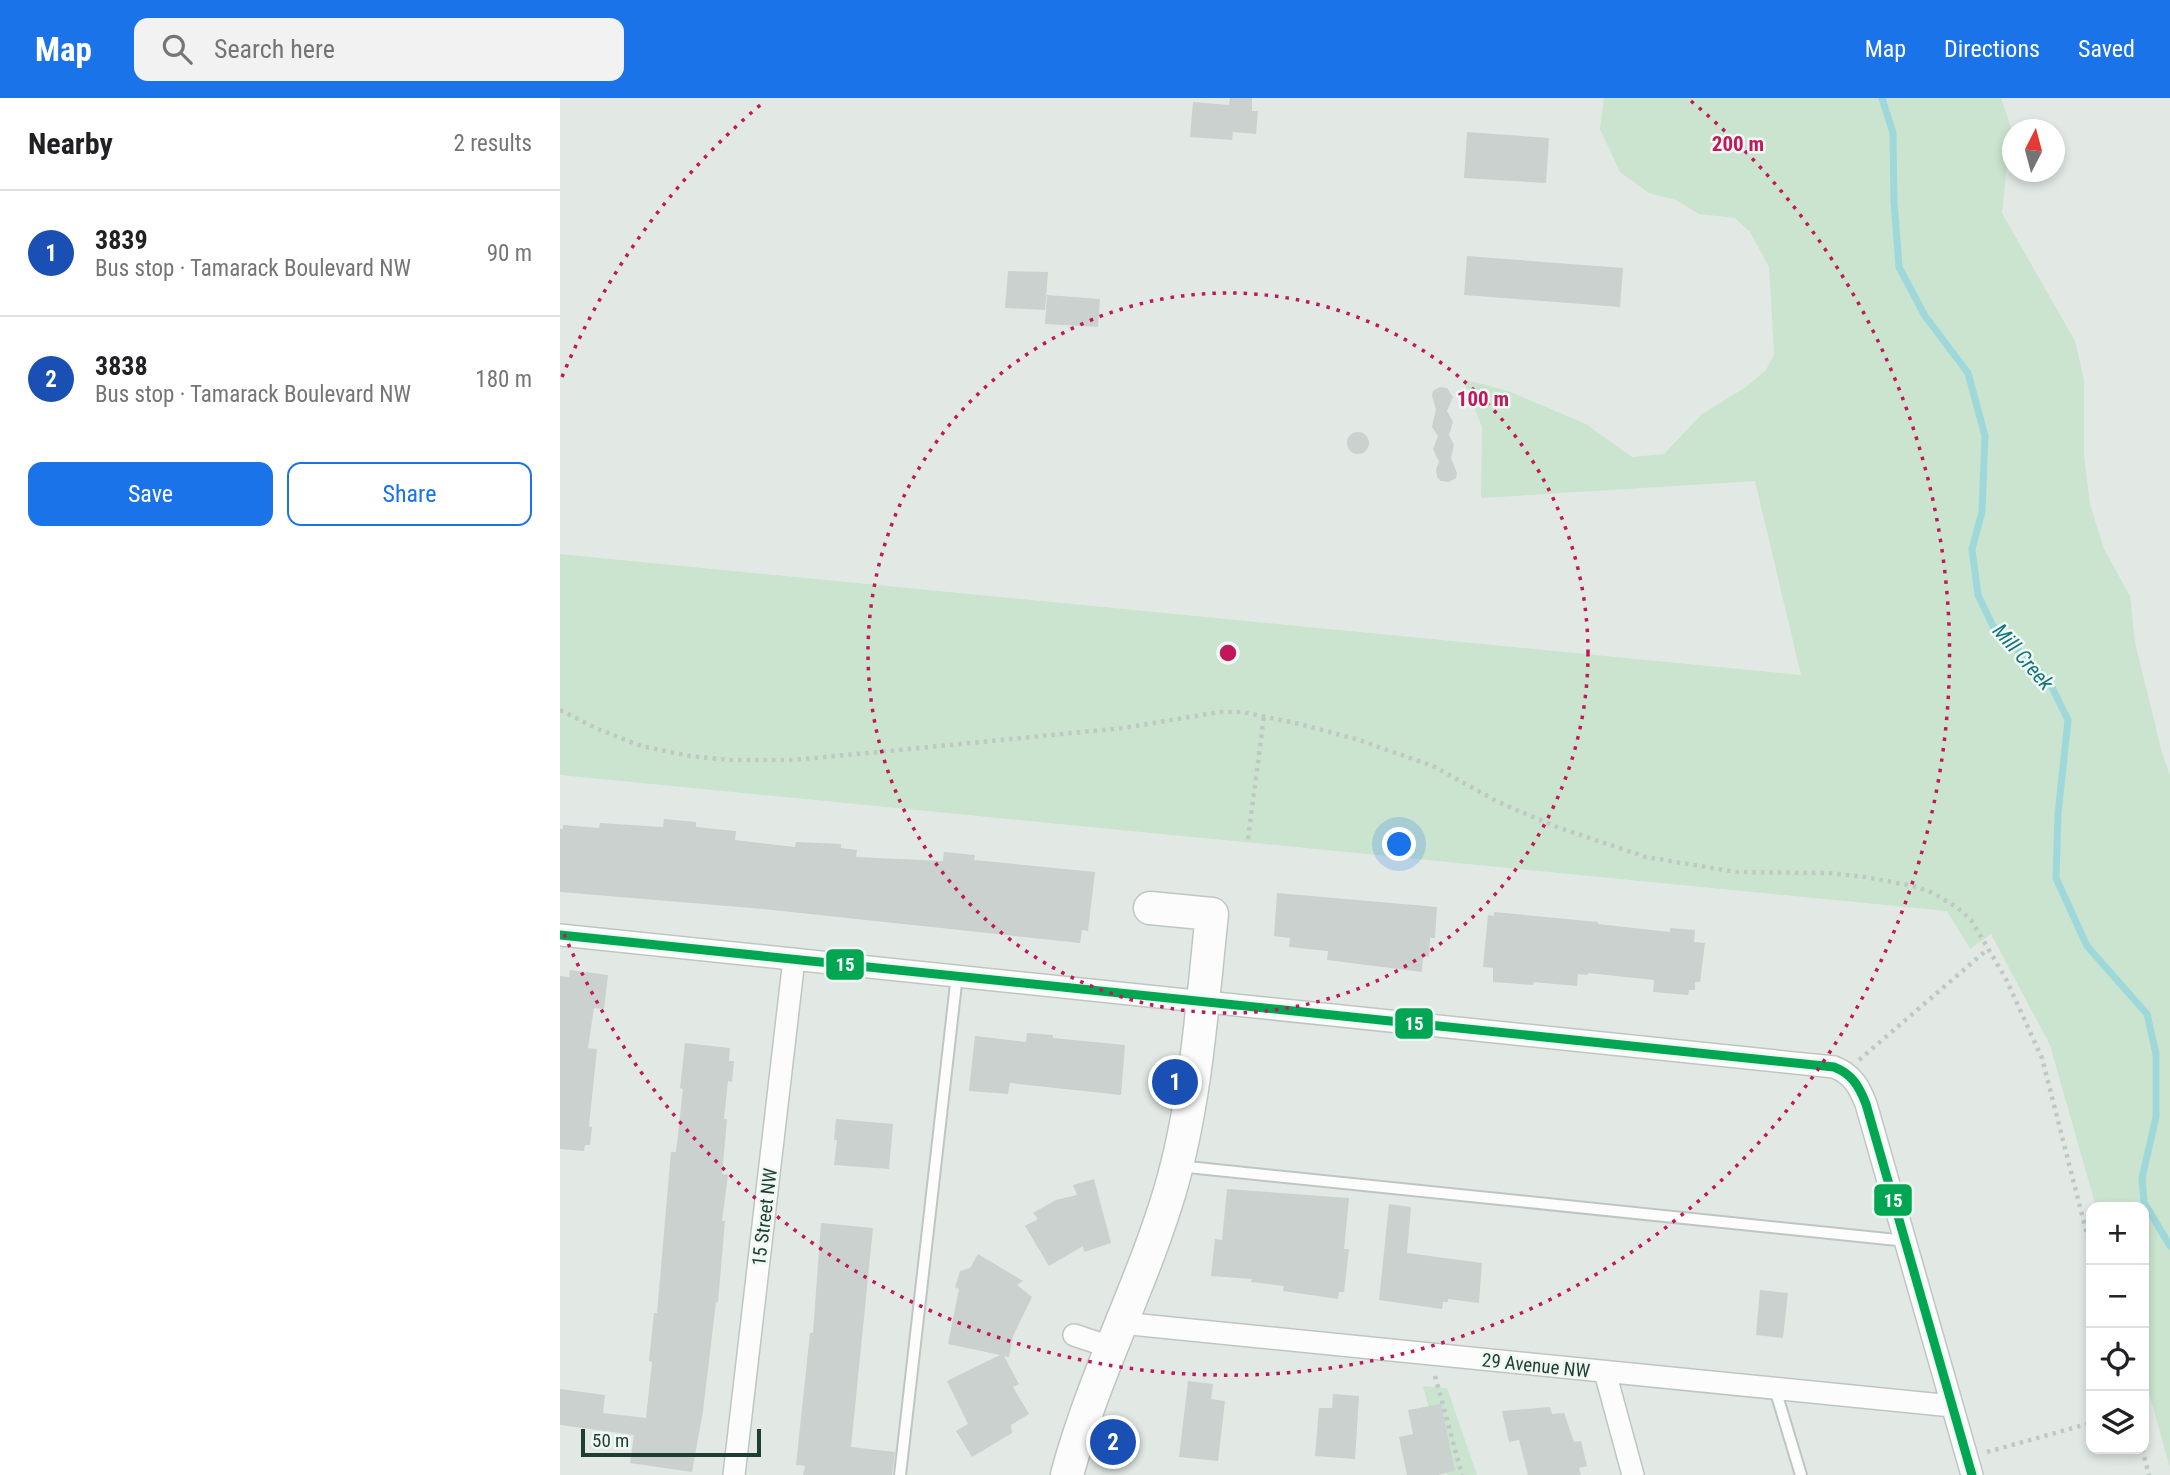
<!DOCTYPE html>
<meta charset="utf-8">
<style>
:root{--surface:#fff;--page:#f2f2f2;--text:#202124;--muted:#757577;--line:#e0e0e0;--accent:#1a73e8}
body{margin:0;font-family:"Roboto Condensed",sans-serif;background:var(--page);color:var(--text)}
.controls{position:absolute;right:21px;bottom:21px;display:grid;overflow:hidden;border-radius:14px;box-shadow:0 4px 10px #0003}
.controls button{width:63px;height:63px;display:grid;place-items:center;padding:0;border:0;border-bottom:2px solid var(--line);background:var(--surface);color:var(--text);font:35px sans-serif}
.compass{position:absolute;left:1442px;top:21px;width:63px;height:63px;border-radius:50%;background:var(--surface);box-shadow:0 4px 10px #0003;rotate:6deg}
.scale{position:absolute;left:21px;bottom:18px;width:180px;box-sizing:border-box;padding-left:7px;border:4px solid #1f3d32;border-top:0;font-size:19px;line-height:24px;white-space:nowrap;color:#1f3d32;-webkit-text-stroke:5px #f0f8f3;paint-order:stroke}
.you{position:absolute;left:840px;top:747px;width:24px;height:24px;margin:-18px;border:5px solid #fff;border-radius:50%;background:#1a73e8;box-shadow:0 0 0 10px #1a73e833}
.badge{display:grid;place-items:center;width:46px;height:46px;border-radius:50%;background:var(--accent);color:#fff;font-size:23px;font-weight:700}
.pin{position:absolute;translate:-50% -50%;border:4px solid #fff;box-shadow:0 2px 7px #0006}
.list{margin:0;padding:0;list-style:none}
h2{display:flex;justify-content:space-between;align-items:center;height:91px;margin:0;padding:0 28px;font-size:30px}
h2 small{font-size:23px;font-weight:400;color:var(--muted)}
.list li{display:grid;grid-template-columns:46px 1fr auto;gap:21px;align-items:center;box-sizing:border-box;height:126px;padding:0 28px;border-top:2px solid var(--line)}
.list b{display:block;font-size:26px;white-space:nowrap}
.list p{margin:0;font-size:23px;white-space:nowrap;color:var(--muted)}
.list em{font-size:23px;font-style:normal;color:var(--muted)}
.actions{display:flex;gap:14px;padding:21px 28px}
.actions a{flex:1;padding:16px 0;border:2px solid var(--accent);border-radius:14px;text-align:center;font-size:24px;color:var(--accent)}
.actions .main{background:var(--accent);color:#fff}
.icon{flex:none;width:38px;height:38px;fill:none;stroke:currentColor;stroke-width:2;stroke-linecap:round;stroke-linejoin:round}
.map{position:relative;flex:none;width:1610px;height:1377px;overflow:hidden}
header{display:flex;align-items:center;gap:42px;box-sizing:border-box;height:98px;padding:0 35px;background:var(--accent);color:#fff}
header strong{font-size:33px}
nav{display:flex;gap:38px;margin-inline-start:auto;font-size:24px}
.search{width:490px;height:63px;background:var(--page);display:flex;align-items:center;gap:18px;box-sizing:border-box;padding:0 24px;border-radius:14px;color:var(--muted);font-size:26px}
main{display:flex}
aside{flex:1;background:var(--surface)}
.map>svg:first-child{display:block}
</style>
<header>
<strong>Map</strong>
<div class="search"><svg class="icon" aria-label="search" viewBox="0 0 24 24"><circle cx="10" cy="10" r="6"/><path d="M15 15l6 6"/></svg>Search here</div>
<nav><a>Map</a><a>Directions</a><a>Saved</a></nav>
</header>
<main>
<aside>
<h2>Nearby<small>2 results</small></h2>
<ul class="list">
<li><span class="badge" style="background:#1a4fb4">1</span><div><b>3839</b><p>Bus stop · Tamarack Boulevard NW</p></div><em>90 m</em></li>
<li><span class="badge" style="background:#1a4fb4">2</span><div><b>3838</b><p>Bus stop · Tamarack Boulevard NW</p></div><em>180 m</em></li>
</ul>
<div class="actions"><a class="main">Save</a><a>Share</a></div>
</aside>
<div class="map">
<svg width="1610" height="1377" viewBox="0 0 1610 1377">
<rect width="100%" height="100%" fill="#e2e9e5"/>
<!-- green -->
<path fill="#cae4cf" d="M1044 0H1441L1451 29 1442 115 1515 243 1524 282V357L1530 406 1544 451 1570 498 1575 544 1602 655 1610 677V1370L1584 1277V1109H1536L1490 947 1431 836 1410 851 1387 813 0 677V456L1241 577 1195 383 921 400 922 329 903 281 948 293 1026 326 1072 359 1104 356 1142 316 1186 289 1206 272 1214 256 1209 169 1190 134 1175 120 1139 116 1116 102 1089 95 1060 74 1040 31Z
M863 1288 887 1290 917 1377H887Z"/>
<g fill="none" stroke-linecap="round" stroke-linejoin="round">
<!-- stream -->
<path stroke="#9fd8da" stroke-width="7" d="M1322 0 1333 35 1334 103 1339 169 1365 218 1408 275 1425 338 1422 414 1412 451 1418 497 1433 528 1489 583 1508 622 1498 716 1496 780 1527 848 1587 916 1596 956V1019L1582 1080 1584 1104 1610 1148"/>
</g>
<!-- building -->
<path fill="#cad1ce" d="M670 0H692V13H698L696 36 673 34 672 42 630 39 633 4 669 7Z
M907 34 989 40 986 85 904 80Z
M907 158 1063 170 1060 209 904 197Z
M448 173 488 174 485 212 445 210Z
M487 197 540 201 538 229 485 226Z
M880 289 887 290 893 299 887 313 893 324 889 337 894 347 891 360 897 375 896 380 889 384 881 383 877 379 876 372 879 364 873 351 878 338 872 329 876 311 872 298 873 293Z
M787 345a11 11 0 1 1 22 0a11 11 0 1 1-22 0Z
M104 721 136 724V729L176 733 175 742 235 749 236 744 281 746V750L297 752 296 759 383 763 384 754 415 757 414 762 535 774 528 833 522 832 520 845 203 811 0 794V731H3V727L39 730 40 725 103 729Z
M717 795 877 809 875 840H870L869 859 863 858 862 874 767 862 768 853 729 849 730 840 714 838Z
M934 814 1038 824V826L1110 834V830L1135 832 1134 844 1145 845 1140 884H1135V892H1129L1128 897 1093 894 1094 882 1028 875V877L1018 876 1017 888 974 884 973 887 933 884V870L923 869 928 817 934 818Z
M10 872 48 877 44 911 34 910 28 950 37 951 29 1028 32 1029 30 1047H25L24 1053 0 1051V878L9 879Z
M467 935 493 937V940L565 947 561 997 450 985 448 996 409 993 415 938 466 944Z
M125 945 170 950 169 963H174L172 984 168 983 164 1021H167L162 1076 168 1077 162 1123H165L158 1204H156L143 1313 132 1374 70 1365 74 1337 0 1327V1291L45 1297 43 1315 86 1320 92 1264 89 1263 94 1215H97L111 1054H116L123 991 120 990Z
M276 1021 333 1026 329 1071 274 1067 277 1042H274Z
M534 1081 551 1145 524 1154 523 1148 489 1168 465 1128 478 1121 473 1115 496 1102 517 1097 513 1087Z
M667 1091 789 1100 784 1151H789L784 1194H779L778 1201 723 1193 724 1188 691 1184 692 1181 651 1178 655 1141 662 1142Z
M829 1106 851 1109 847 1155 922 1165 919 1205 888 1201V1204H883L882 1211 819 1202Z
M261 1125 313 1130 291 1349 335 1354 332 1377H243L245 1368 236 1367 250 1235H253Z
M418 1156 463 1183 457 1187 472 1199 453 1238 449 1259 444 1258 459 1286 453 1289 469 1316 451 1327 452 1335 412 1359 396 1333 408 1326 387 1283 440 1257 388 1246 399 1191 395 1189 400 1173 410 1170Z
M1200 1192 1228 1195 1223 1240 1196 1237Z
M628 1283 653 1286 651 1301 665 1303 658 1363 619 1359Z
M773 1296 799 1298 795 1361 755 1358 759 1310H772Z
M881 1306 895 1373 878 1377H847L839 1339 853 1336 848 1312Z
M990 1309 992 1316 1004 1315 1014 1344 1021 1343 1027 1368 1019 1370 1021 1377H968L959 1342 949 1344 942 1313Z"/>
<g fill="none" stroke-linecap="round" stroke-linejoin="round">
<!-- lane casing -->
<g stroke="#bfc6c2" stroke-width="14">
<path id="lane" d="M618 1068 1347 1143
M1215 1291 1241 1377
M340 1377 397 877"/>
</g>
<!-- street casing -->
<g stroke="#bfc6c2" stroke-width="24">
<path id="street" d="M0 837 1274 969C1292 976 1299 988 1306 1006L1412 1377
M561 1225 1392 1308
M514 1237 550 1249
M1045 1274 1073 1377
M174 1377 234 861"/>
</g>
<!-- secondary casing -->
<g stroke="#bec6c2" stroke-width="35">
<path id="secondary" d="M507 1377C533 1279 581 1190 610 1093 636 1004 642 909 652 816L590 810"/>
</g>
<!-- path -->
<path stroke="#bfc9c4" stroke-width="4.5" stroke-dasharray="3.5 5" stroke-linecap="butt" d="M0 612 38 631 81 648 130 658 169 662H232L329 653 563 630 660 614H682L735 625 796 641 873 668 938 704 997 729 1086 759 1176 774 1269 775 1305 779 1354 788 1373 795 1398 810 1411 822 1445 879 1482 960 1531 1152
M688 741 704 618
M1299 962 1428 851
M875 1278 902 1377
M1582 1351 1589 1377
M1427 1354 1531 1325"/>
<!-- lane -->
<use href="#lane" stroke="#fbfcfb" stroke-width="10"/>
<!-- street -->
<use href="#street" stroke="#fbfcfb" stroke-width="21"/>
<!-- secondary -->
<use href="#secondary" stroke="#fbfcfb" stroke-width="32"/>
<!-- bus-1 casing -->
<g stroke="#f0f8f3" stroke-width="14">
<path id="bus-1" d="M0 837 1274 969C1292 976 1299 988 1306 1006L1412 1377"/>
</g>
<!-- bus-1 -->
<use href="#bus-1" stroke="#00a651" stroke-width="9"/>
</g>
<!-- distance rings -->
<g fill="none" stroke="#c2185b" stroke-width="3.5" stroke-dasharray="3.5 7">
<circle cx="668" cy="555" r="360"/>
<path d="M2 279A721 721 0 0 1 205 3M1131 3A721 721 0 1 1 2 831"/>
</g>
<g text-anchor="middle" stroke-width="5" stroke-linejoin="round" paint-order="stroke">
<!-- street labels -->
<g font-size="19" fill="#1f3d32" stroke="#f0f8f3">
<text transform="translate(204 1119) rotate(-83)" y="7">15 Street NW</text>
<text transform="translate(976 1267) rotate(6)" y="7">29 Avenue NW</text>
</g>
<!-- water labels -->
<g font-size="21" font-style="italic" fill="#15757d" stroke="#f0f8f3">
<text transform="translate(1463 559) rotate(49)" y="7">Mill Creek</text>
</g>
</g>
<circle cx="668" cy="555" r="10" fill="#c2185b" stroke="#f0f8f3" stroke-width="3.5"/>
<g font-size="21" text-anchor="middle" font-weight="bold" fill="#c2185b" stroke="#f0f8f3" stroke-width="5" stroke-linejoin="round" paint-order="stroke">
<text x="1178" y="53">200 m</text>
<text x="923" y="308">100 m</text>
</g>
<g stroke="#f0f8f3" stroke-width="2.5">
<rect x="265" y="850" width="40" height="33" rx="7" fill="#00a651"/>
<rect x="834" y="909" width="40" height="33" rx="7" fill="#00a651"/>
<rect x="1313" y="1085" width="40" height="34" rx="7" fill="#00a651"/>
</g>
<g font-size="19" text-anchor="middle" font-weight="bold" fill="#fff">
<text x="285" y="873">15</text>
<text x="854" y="932">15</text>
<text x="1333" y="1109">15</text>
</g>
</svg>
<div class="controls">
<button>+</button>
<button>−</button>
<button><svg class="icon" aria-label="locate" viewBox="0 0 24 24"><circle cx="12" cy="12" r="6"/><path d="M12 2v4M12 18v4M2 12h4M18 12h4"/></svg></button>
<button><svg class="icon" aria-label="layers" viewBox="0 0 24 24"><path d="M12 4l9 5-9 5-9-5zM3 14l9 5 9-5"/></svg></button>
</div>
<svg class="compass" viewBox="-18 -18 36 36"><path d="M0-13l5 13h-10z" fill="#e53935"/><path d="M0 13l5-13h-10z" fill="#757577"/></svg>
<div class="scale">50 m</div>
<div class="you"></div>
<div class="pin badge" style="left:615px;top:984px;background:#1a4fb4">1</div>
<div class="pin badge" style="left:553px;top:1344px;background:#1a4fb4">2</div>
</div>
</main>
